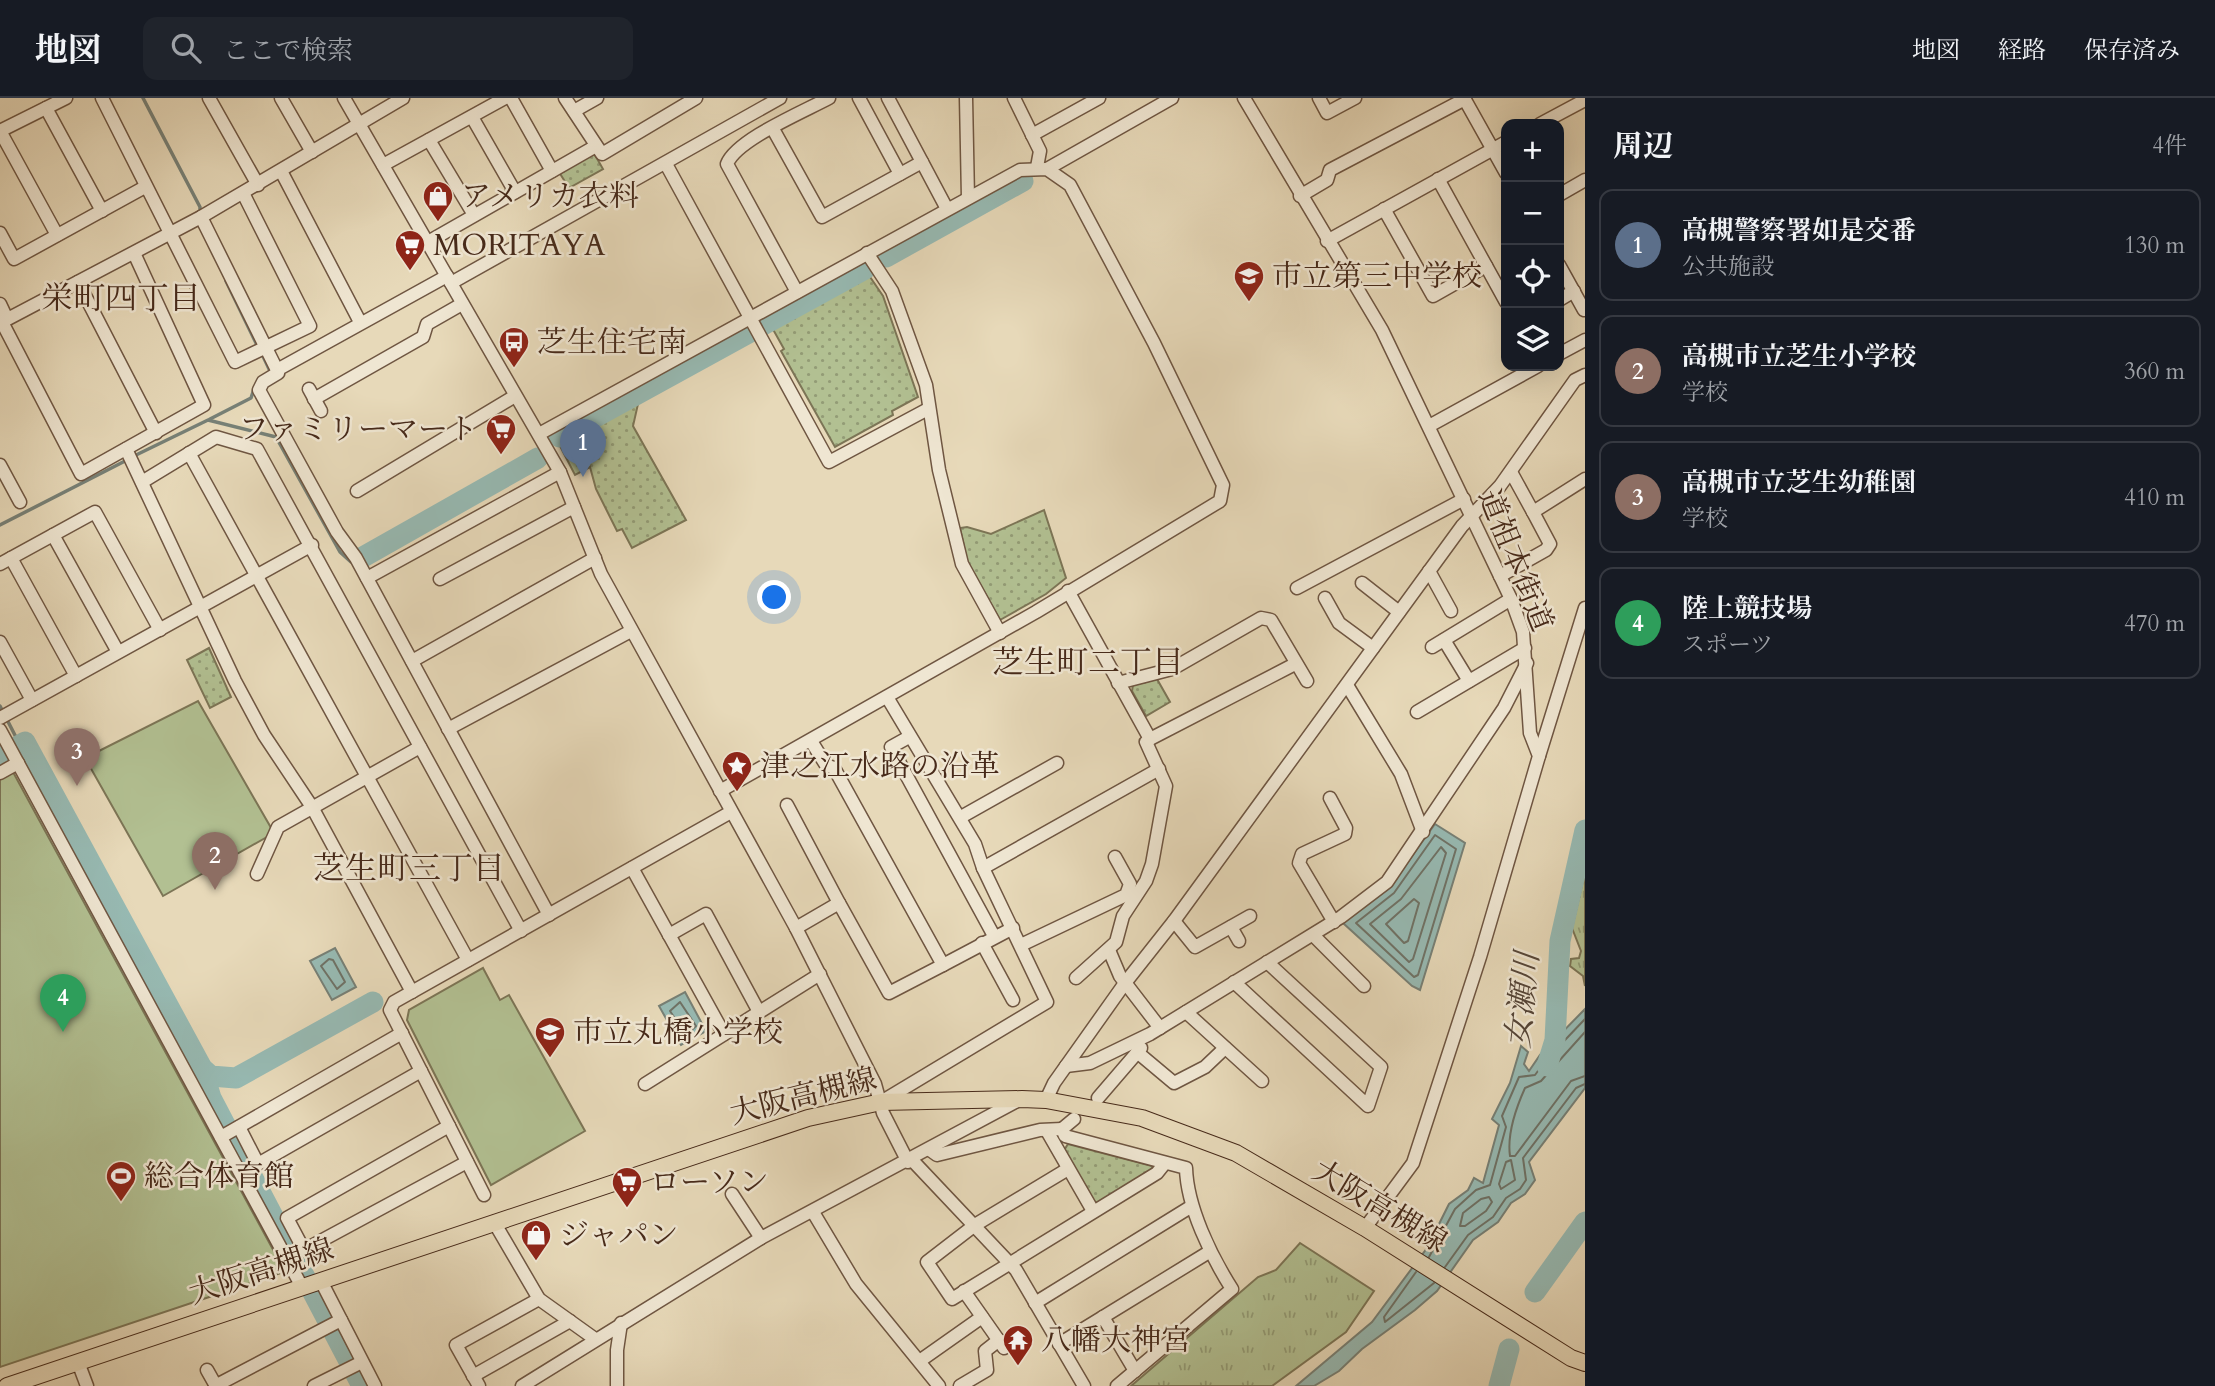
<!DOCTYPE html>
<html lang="ja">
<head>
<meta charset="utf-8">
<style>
  :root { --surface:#171b24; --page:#20242c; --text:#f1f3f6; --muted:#9ea1a6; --line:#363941; --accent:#c59692 }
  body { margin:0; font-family:Cardo,"Noto Serif JP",serif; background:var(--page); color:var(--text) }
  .controls { position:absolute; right:21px; top:21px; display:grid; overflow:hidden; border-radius:14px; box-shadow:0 7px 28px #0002 }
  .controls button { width:63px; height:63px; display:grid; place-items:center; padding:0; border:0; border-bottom:2px solid var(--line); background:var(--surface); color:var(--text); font:35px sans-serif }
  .you { position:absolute; left:775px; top:500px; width:24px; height:24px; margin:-18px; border:5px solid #fff; border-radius:50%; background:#1a73e8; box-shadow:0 0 0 10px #1a73e833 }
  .badge { display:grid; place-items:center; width:46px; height:46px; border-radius:50%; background:var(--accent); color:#fff; font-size:23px; font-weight:700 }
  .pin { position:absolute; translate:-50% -58px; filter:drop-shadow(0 2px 4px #0008) }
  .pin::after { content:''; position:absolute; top:37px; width:24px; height:21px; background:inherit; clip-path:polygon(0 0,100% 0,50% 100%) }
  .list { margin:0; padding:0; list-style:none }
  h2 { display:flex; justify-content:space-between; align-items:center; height:91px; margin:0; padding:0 28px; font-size:30px }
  h2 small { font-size:23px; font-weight:400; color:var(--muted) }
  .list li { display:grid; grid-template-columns:46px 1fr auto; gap:21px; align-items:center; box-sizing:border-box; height:112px; margin:0 14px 14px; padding:0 14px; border:2px solid var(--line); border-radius:14px }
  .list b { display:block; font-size:26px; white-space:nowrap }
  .list p { margin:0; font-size:23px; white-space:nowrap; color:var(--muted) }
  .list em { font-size:23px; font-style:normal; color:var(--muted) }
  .icon { flex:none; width:38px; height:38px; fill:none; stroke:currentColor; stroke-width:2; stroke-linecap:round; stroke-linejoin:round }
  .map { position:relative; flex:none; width:1585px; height:1288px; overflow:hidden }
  header { display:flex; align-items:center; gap:42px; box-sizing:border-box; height:98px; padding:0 35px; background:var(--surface); border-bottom:2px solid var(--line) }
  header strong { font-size:33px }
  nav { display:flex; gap:38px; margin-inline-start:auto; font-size:24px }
  .search { width:490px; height:63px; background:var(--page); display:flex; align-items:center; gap:18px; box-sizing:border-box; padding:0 24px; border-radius:14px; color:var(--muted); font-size:26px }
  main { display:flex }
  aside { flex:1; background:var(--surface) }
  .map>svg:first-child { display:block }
  .grass { fill:url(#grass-tufts); stroke:#7c7556; stroke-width:2 }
  .park { fill:url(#park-dots); stroke:#7c7556; stroke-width:2 }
  .pitch { fill:#b2c092; stroke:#7c7556; stroke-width:2 }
  .water { fill:#97bab3; stroke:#778076; stroke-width:2 }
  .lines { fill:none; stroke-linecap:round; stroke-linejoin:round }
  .shore { stroke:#6f7266; stroke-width:2 }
  .stream { stroke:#778076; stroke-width:3.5 }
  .river { stroke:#97bab3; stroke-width:21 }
  .minor-casing { stroke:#6f5642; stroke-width:15 }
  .major-casing { stroke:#472a1a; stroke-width:18 }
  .minor { stroke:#efe6d2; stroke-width:12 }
  .major { stroke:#e7d9b9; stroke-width:16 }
  .labels { text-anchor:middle; stroke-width:5; stroke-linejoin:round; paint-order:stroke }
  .poi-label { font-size:30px; fill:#472a1a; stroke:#efe6d2; text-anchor:start }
  .street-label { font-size:30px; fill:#472a1a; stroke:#efe6d2 }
  .neighbourhood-label { font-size:32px; fill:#472a1a; stroke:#efe6d2 }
  .water-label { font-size:32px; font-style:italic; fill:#574739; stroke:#efe6d2 }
</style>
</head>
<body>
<header>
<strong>地図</strong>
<div class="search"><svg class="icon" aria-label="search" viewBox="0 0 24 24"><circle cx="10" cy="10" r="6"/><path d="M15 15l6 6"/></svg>ここで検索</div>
<nav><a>地図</a><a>経路</a><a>保存済み</a></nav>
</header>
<main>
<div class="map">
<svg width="1585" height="1288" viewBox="0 0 1585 1288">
  <defs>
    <pattern id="grass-tufts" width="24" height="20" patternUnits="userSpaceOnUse" patternTransform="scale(1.75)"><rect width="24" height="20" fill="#b2c092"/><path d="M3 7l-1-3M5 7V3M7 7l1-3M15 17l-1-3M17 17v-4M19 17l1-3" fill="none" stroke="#939c76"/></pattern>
    <pattern id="park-dots" width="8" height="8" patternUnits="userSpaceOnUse" patternTransform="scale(1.75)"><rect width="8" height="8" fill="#b2c092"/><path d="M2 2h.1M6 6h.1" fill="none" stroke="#939c76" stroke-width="1.8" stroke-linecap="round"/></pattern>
  </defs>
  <rect width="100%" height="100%" fill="#e7d9b9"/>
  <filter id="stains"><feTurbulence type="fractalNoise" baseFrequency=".00286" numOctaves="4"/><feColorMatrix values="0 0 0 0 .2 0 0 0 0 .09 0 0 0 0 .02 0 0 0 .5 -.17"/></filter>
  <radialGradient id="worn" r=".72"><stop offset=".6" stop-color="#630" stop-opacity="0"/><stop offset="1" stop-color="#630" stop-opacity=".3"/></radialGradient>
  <g class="grass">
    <polygon points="1585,774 1585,888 1583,878 1570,868 1571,861 1579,860 1581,853 1572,830"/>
    <polygon points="1300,1145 1374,1193 1346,1234 1272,1288 1131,1288 1258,1179 1276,1172"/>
  </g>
  <g class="park">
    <polygon points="590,56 595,57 603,71 569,90 559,74"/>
    <polygon points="866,173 883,198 918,299 892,313 893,317 835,349 781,253 784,251 770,226"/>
    <polygon points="635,300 638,306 633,328 686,422 632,450 622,431 617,433 596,391 590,369 575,377 559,346"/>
    <polygon points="1044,412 1066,480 1046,496 1000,522 967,463 960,430 967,429 991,436"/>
    <polygon points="209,550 231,599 210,610 187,562"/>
    <polygon points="1157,581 1170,604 1146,618 1132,593 1133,587"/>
    <polygon points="1068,1046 1152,1068 1153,1073 1100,1106 1094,1104 1063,1054"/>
  </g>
  <g class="pitch">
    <polygon points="198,603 274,735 163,798 85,660"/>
    <polygon points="13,674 283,1170 281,1175 0,1269 0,681"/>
    <polygon points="483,870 500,902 509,897 585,1033 491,1087 407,922 409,912"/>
  </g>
  <g class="water">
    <polygon points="1435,726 1465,745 1420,892 1412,888 1343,825 1389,790"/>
    <polygon points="335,850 356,889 332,902 310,863"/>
    <polygon points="685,894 706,933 681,947 659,908"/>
    <polygon points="1585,911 1585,990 1529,1064 1535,1082 1525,1096 1511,1105 1498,1124 1473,1142 1437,1193 1415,1212 1362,1251 1339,1273 1314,1288 1296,1288 1372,1224 1427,1150 1449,1106 1468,1092 1474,1080 1483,1085 1499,1027 1492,1021 1510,985 1521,948 1528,954 1524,966 1529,973 1540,957"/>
  </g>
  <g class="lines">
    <g class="shore">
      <polygon points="1435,737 1456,751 1418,877 1414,879 1356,825 1394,795"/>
      <polygon points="1441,749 1446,755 1413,861 1409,864 1370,826 1401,801"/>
      <polygon points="1414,801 1419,805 1408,843 1404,845 1386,826"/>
      <polygon points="329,861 333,862 345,884 337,891 321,868"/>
      <polygon points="680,904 696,928 686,937 670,913"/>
      <path d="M1585 934 1541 983 1525 990C1516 1010 1507 1037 1510 1058H1515L1571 983 1585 978"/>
      <polygon points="1511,1062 1515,1082 1501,1091 1499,1086 1506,1064"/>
      <polygon points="1489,1099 1492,1104 1486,1113 1465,1128 1460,1128 1463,1115 1481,1101"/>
      <polyline points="1429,1159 1455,1111 1476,1092 1490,1087 1506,1029 1502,1018 1519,979 1535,977 1546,962 1585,921"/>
      <polyline points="1445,1169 1468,1137 1493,1119 1506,1100 1520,1091 1526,1082 1523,1060 1576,990 1585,986"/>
      <polyline points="1416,1174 1384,1219 1385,1224 1434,1185"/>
    </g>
    <g class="stream">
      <polyline points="143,0 200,109 200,115"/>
      <polyline points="226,183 258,249"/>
      <polyline points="262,256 270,273"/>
      <polyline points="210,321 251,300 254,291"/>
      <polyline points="134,358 208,322 276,339 340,454 351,464 363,459"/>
      <polyline points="0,427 127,362"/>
      <polyline points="0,608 20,647"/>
    </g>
    <g class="river">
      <polyline points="886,159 1023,83"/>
      <polyline points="559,339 865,171"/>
      <polyline points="363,459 538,360"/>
      <polyline points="0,659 25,644 202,970 211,978 236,980 373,904"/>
      <polyline points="1547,968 1555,942 1560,843 1585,732"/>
      <polyline points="202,970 211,1000 362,1288"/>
      <polyline points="1535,1194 1585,1124"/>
      <polyline points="1499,1288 1509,1251"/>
    </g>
    <g class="minor-casing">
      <g id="minor">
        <polyline points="102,0 235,264 310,228 243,95"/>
        <polyline points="209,0 258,87"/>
        <polyline points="281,0 312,54"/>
        <polyline points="344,0 560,374 601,476 796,830 875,986 883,1015 908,1064"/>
        <polyline points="511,0 552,73"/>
        <polyline points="565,0 602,56 696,0"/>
        <polyline points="859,0 900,76"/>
        <polyline points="888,0 947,111"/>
        <polyline points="966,0 968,100"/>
        <polyline points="1014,0 1040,53 1037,69"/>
        <polyline points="1244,0 1382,232 1511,501 1523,534 1530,635 1539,658 1480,859 1413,1065 1365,1130"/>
        <polyline points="1319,0 1327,15 1355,0"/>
        <polyline points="1464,0 1506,75"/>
        <polyline points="46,10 102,113"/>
        <polyline points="574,13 597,0"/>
        <polyline points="472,19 515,94"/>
        <polyline points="1540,26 1585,2"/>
        <polyline points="773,31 822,119 922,64"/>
        <polyline points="0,33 57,137"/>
        <polyline points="0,33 66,0"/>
        <polyline points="1032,37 1099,0"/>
        <polyline points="429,42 474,117"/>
        <polyline points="666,66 829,364 928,311"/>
        <polyline points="383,67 505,0"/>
        <polyline points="1047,71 1172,0"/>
        <polyline points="281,73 360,224"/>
        <polyline points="1438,81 1506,204"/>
        <polyline points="1559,97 1585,82"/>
        <polyline points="1300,98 1327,82 1330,72 1465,1"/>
        <polyline points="1384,111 1433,198 1486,168"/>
        <polyline points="201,119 277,272"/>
        <polyline points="0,135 14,161 145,89"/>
        <polyline points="1327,143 1506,44"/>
        <polyline points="428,144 596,48"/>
        <polyline points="867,155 892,193 926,287 939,372 962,466 1000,535"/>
        <polyline points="1559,167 1584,212"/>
        <polyline points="447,178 277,272 278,275 263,284 259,292 337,434 356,460 549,817"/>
        <polyline points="78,184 156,335"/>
        <polyline points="451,185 780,0"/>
        <path d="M797 194 727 66C736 42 803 14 829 0"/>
        <polyline points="1559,202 1574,193"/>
        <polyline points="0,206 7,221"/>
        <polyline points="2,224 81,376 204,307 134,155"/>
        <polyline points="0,225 201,119 403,0"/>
        <polyline points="1559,256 1585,242"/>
        <polyline points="309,291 321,313"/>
        <polyline points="314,301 423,239 427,226 462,206"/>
        <polyline points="1429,328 1538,268"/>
        <polyline points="539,336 1020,72 1047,71 1070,87 1154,245 1223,387 1220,403 1036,514 720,693"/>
        <polyline points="126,351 235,583 264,637 312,709 412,894"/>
        <polyline points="189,355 468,862"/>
        <polyline points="0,367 20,404"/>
        <polyline points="1511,374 1533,414"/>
        <polyline points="142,384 216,339 257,351 521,833"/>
        <polyline points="357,393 515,298"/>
        <polyline points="53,437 118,554"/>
        <polyline points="11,460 76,578"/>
        <polyline points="0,466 95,414 160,532"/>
        <polyline points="1429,473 1451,513"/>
        <polyline points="1500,478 1546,452 1550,446 1533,414 1585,381"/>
        <polyline points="367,480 560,374"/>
        <polyline points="440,481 574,409"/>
        <polyline points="1362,485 1399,514"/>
        <polyline points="1297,490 1464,401"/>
        <polyline points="1068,493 1150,641 1146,644 1166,688 1152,766 1146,783 1123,818 1116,844 1076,880"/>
        <polyline points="1325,500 1339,525 1373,550"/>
        <polyline points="1444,542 1469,583"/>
        <polyline points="0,544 32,602"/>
        <polyline points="1432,549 1511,501"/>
        <polyline points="412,563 595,460"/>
        <polyline points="1118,585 1172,571 1261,520 1271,522 1307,583"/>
        <polyline points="1347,587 1401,676 1423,734"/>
        <polyline points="1417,614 1525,550"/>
        <polyline points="0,620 312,447"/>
        <polyline points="448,631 631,533"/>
        <polyline points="0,632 302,1189"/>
        <polyline points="909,639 891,649 994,838"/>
        <polyline points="1150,641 1295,566"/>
        <polyline points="1539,658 1585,510"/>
        <polyline points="0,675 18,665"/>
        <polyline points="1330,700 1346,730 1345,736 1302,756 1299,765 1334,824"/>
        <polyline points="787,707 839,805"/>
        <polyline points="961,719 1057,665"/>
        <polyline points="632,770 724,936"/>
        <polyline points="983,770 1159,671"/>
        <polyline points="257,776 278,729 420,649"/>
        <polyline points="1174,823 1195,849 1250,818"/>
        <polyline points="1231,829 1239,843"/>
        <polyline points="796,830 839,805 889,895 943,867 834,670 826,667 811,643"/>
        <polyline points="669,837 706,816 759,914"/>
        <polyline points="1313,837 1364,888"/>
        <polyline points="982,845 1013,902"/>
        <polyline points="1021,847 1126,797 1130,786 1115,759"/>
        <polyline points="1109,852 1120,878 1160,930"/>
        <polyline points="943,867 1013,830"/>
        <polyline points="1234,884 1368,1008 1381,969 1267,864"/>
        <polyline points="1186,914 1262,983"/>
        <polyline points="1137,954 1174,985 1205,969 1225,950"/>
        <polyline points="1066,968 1090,965 1150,936 1341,819 1387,784 1504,610 1527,565"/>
        <polyline points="645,986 820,876"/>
        <polyline points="1098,1000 1141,950"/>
        <polyline points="1046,1002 1054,985 1125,885 1174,823 1462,428 1500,388 1575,282 1585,277"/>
        <polyline points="881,1004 1047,904 983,770 975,746 887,599"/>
        <polyline points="449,1028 287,1120 304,1152 467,1064"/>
        <polyline points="239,1029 258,1066 421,973"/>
        <polyline points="1062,1031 1074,1021"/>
        <polyline points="1047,1033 1093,1113"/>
        <polyline points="221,1039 402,935"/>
        <path d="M930 1052 937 1057 1040 1032 1062 1031 1065 1038 1186 1070C1187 1109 1211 1158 1232 1191L1117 1288"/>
        <polyline points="912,1062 1016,1172 1084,1288"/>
        <polyline points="1068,1071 975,1127 927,1164 952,1201 1157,1075 1165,1065"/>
        <polyline points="732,1096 761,1140"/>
        <polyline points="484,1097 390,912 394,904 731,714"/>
        <polyline points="813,1114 856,1186 939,1288"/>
        <polyline points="494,1124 539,1201 595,1241"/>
        <polyline points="321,1183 375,1288"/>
        <polyline points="964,1193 1004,1250"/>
        <polyline points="1035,1205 1192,1108"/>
        <polyline points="1103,1219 1135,1273"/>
        <polyline points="1059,1246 1209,1154"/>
        <polyline points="921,1262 982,1219"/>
        <polyline points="78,1264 87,1288"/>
        <polyline points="207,1272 216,1288"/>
        <polyline points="473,1278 570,1223"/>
        <polyline points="215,1288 341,1222"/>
        <polyline points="314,1288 362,1264"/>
        <polyline points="479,1288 456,1247 539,1201"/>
        <polyline points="522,1288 761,1140 1019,1002"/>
        <polyline points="617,1288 617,1252 621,1225"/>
        <polyline points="960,1288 987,1272 985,1253 999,1242"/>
      </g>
    </g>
    <g class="major-casing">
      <polyline id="major" points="7,1288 808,1020 881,1004 1022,1001 1046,1002 1142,1020 1236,1055 1365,1130 1571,1260 1585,1265"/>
    </g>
    <use href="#minor" class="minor"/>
    <use href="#major" class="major"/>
  </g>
  <defs>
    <g id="shop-pin" transform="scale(1.575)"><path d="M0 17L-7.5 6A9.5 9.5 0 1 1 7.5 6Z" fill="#8f2418" stroke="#efe6d2"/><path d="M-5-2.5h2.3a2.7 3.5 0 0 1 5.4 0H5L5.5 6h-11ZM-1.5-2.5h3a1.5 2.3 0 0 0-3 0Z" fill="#fff"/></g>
    <g id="supermarket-pin" transform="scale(1.575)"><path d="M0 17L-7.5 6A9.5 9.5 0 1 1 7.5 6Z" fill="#8f2418" stroke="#efe6d2"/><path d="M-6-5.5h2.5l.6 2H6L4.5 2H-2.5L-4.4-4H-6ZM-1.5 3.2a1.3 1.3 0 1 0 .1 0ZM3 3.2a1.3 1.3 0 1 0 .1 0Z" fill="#fff"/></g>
    <g id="school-pin" transform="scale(1.575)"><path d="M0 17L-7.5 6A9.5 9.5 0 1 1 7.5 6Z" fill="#8f2418" stroke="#efe6d2"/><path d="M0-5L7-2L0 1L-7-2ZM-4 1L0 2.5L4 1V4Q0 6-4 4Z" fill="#fff"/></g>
    <g id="bus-pin" transform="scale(1.575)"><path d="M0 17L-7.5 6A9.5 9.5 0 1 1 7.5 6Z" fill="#8f2418" stroke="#efe6d2"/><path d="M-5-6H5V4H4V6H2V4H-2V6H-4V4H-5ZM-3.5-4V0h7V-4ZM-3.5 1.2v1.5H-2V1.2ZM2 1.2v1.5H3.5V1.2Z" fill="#fff"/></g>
    <g id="sight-pin" transform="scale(1.575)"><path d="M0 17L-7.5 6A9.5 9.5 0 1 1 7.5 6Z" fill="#8f2418" stroke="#efe6d2"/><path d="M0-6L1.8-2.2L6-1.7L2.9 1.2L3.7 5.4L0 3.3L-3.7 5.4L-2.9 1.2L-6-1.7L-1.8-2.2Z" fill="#fff"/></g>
    <g id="stadium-pin" transform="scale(1.575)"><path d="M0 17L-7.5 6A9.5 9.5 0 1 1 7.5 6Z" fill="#8f2418" stroke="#efe6d2"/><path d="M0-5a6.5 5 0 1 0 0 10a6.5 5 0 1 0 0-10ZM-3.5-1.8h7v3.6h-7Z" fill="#fff"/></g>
    <g id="temple-pin" transform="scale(1.575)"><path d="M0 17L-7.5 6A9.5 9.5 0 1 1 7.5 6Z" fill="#8f2418" stroke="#efe6d2"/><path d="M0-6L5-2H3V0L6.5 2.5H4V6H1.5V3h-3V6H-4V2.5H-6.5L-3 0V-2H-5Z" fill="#fff"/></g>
  </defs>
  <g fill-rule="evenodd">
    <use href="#shop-pin" x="438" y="98"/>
    <use href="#supermarket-pin" x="410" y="147"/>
    <use href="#school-pin" x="1249" y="178"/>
    <use href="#bus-pin" x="514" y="244"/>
    <use href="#supermarket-pin" x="501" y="331"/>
    <use href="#sight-pin" x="737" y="668"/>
    <use href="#school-pin" x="550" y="934"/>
    <use href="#stadium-pin" x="121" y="1078"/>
    <use href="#supermarket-pin" x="627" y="1084"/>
    <use href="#shop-pin" x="536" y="1137"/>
    <use href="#temple-pin" x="1018" y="1242"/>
  </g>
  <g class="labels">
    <g class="poi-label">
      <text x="461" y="108">アメリカ衣料</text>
      <text x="433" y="157">MORITAYA</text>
      <text x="1272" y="188">市立第三中学校</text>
      <text x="537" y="254">芝生住宅南</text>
      <text x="478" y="341" text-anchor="end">ファミリーマート</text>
      <text x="760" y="678">津之江水路の沿革</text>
      <text x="573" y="944">市立丸橋小学校</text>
      <text x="144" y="1088">総合体育館</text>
      <text x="650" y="1094">ローソン</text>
      <text x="559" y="1147">ジャパン</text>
      <text x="1041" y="1252">八幡大神宮</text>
    </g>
    <g class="street-label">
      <text transform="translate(1516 462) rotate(68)" y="10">道祖本街道</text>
      <text transform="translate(803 998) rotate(-14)" y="10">大阪高槻線</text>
      <text transform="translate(1380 1108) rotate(31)" y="10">大阪高槻線</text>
      <text transform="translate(261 1173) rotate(-18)" y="10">大阪高槻線</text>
    </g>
    <g class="neighbourhood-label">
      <text x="121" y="211">栄町四丁目</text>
      <text x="1088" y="575">芝生町二丁目</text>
      <text x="409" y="781">芝生町三丁目</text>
    </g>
    <g class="water-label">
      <text transform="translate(1522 902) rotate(-84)" y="11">女瀬川</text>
    </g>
  </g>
  <rect width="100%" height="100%" filter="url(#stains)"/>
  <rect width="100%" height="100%" fill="url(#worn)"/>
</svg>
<div class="controls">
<button>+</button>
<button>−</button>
<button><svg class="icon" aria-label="locate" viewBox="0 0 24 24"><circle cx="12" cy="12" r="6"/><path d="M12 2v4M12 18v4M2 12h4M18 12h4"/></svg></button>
<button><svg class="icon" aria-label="layers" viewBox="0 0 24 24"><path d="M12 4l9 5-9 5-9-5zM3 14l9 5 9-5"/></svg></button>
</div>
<div class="you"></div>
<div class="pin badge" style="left:583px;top:379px;background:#5c6f8a">1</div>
<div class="pin badge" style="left:215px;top:792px;background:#8d6e63">2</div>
<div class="pin badge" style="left:77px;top:688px;background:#8d6e63">3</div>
<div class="pin badge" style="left:63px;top:934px;background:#2e9e5b">4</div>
</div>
<aside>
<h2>周辺<small>4件</small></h2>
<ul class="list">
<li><span class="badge" style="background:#5c6f8a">1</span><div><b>高槻警察署如是交番</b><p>公共施設</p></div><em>130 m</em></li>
<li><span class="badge" style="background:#8d6e63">2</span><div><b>高槻市立芝生小学校</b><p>学校</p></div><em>360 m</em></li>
<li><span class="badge" style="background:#8d6e63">3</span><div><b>高槻市立芝生幼稚園</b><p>学校</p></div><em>410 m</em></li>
<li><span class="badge" style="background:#2e9e5b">4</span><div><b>陸上競技場</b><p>スポーツ</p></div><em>470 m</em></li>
</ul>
</aside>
</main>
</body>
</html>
